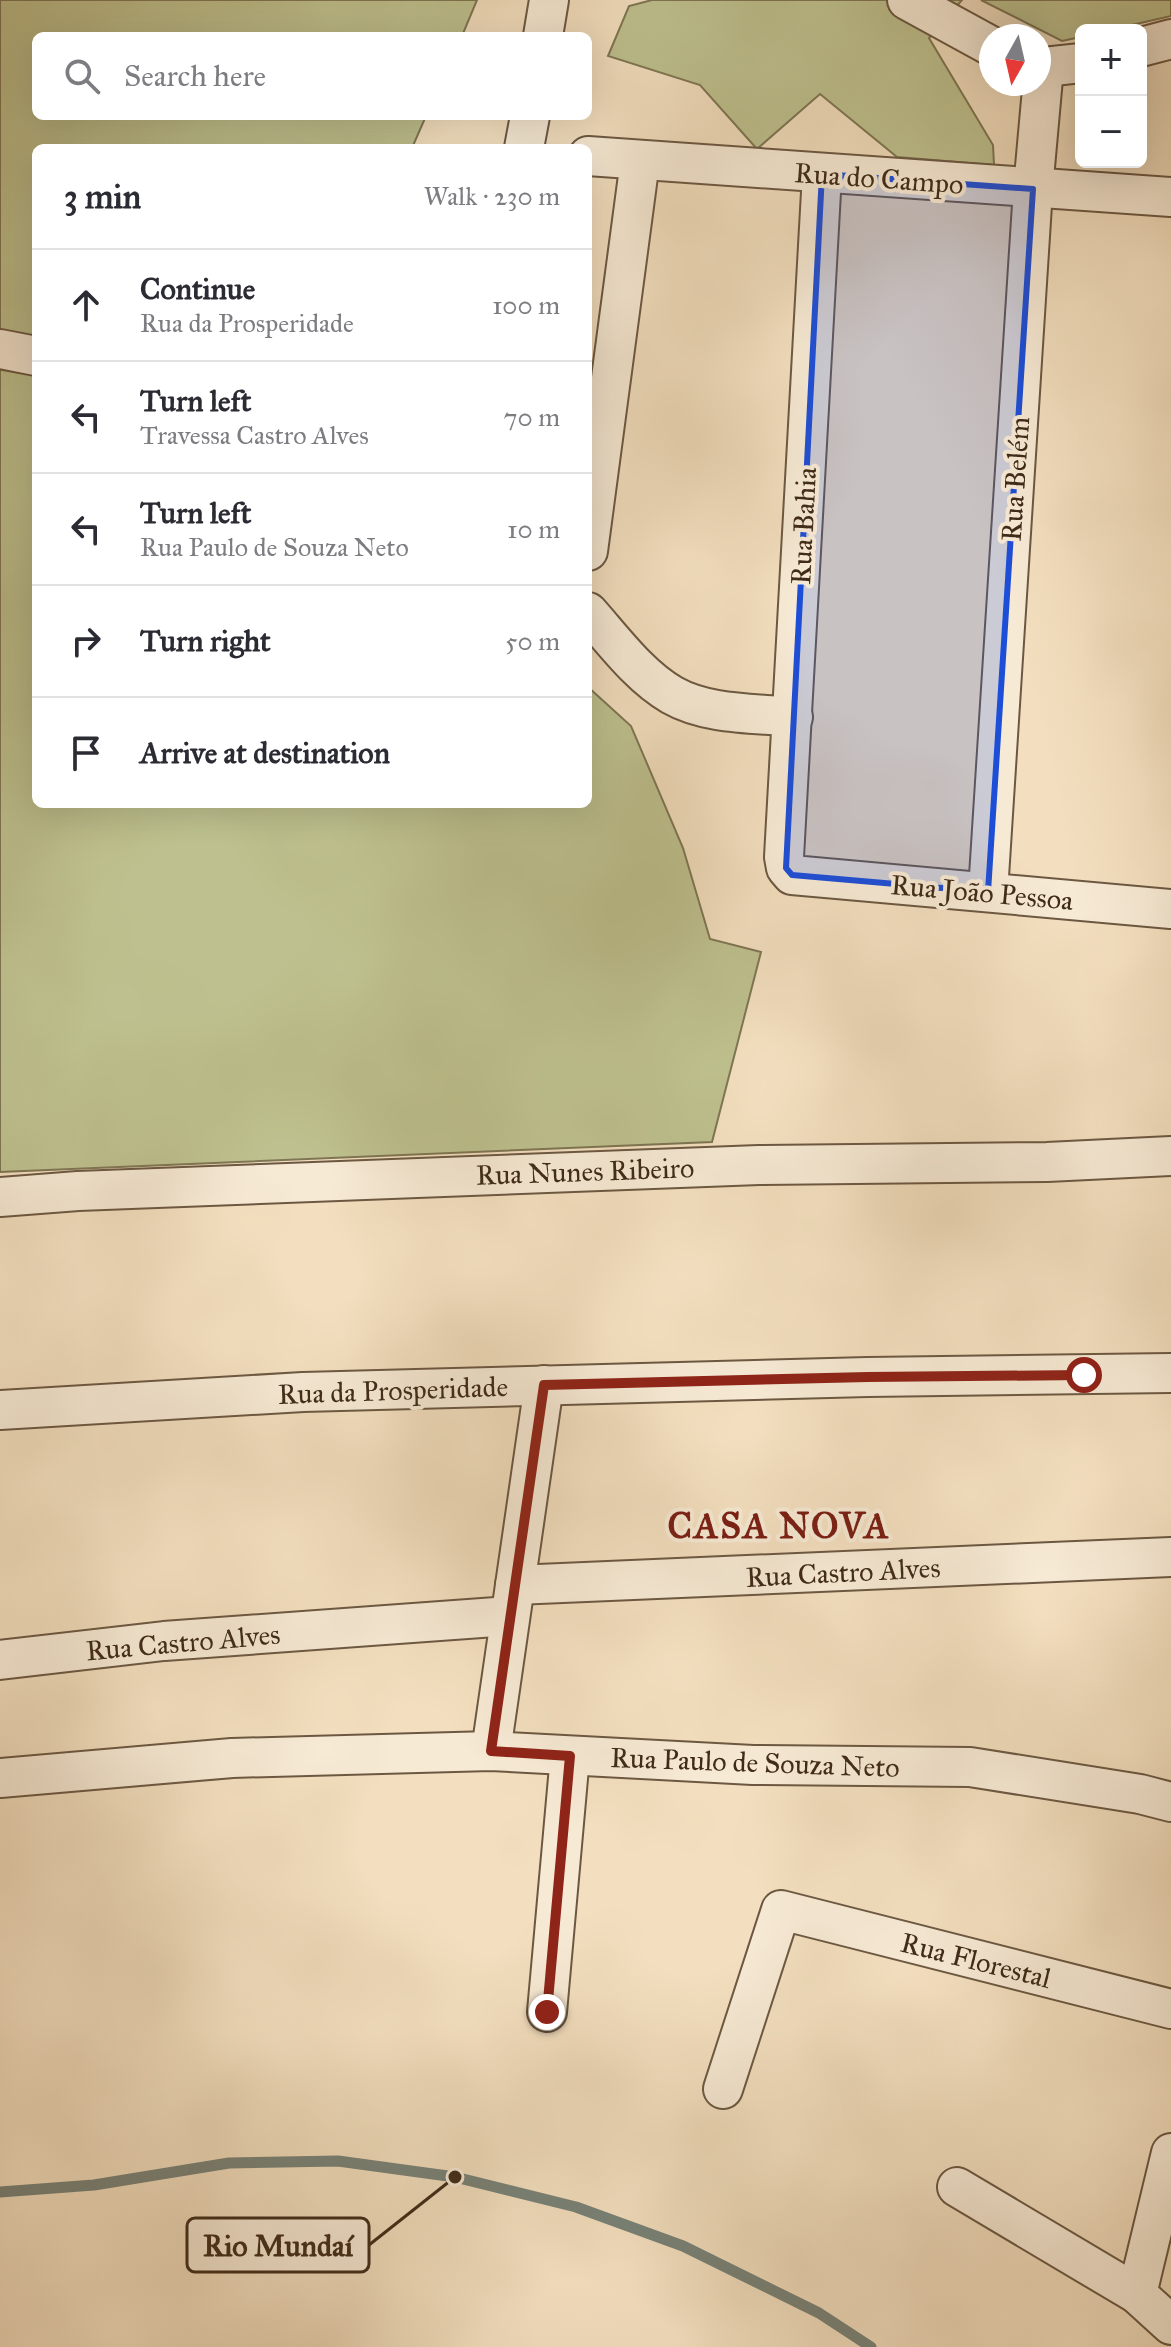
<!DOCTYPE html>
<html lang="en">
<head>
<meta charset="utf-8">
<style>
  :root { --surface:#fff; --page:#f7f7f7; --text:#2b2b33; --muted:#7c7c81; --line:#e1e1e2 }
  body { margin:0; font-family:"IM FELL Great Primer",serif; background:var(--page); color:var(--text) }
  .controls { position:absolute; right:24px; top:24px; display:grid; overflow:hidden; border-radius:12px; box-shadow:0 8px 32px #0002 }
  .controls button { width:72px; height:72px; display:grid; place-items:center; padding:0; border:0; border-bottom:2px solid var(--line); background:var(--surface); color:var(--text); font:40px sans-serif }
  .compass { position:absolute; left:979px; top:24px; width:72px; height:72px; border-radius:50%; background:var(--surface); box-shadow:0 8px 32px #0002; rotate:188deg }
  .stop { position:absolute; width:24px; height:24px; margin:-18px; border:6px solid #8f2418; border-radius:50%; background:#fff }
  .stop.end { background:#8f2418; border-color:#fff; box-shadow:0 2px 8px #0008 }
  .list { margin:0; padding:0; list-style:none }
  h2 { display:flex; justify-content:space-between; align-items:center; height:104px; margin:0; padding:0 32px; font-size:34px }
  h2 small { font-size:26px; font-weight:400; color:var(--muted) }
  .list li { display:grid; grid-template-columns:52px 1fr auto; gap:24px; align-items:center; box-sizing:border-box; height:112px; padding:0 32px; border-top:2px solid var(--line) }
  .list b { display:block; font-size:30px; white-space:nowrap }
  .list p { margin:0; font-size:26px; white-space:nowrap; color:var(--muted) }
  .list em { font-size:26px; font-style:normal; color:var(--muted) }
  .icon { flex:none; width:44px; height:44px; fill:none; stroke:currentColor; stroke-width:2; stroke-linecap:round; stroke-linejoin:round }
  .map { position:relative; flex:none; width:1171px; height:2347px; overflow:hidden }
  .search { position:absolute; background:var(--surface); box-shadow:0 8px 32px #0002; left:32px; top:32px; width:560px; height:88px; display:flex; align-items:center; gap:20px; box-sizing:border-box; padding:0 28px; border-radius:12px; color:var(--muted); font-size:30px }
  .panel { position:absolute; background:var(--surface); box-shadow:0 8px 32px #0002; left:32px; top:144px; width:560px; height:664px; border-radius:12px }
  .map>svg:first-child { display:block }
  .green { fill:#bec18f; stroke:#7e7654; stroke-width:2 }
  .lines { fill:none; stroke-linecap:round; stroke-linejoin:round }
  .stream { stroke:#778278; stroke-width:11 }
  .street-casing { stroke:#6c5842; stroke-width:42 }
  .street { stroke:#f7ead5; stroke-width:38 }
  .route { stroke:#8f2418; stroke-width:10 }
  .marked { fill:#1d4ed8; fill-opacity:0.2; stroke:#1d4ed8; stroke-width:6; stroke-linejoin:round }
  .labels { text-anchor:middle; stroke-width:8; stroke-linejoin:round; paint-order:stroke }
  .street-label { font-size:28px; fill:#3f2b18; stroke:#f7ead5 }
  .district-label { font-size:36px; font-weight:bold; letter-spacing:2px; fill:#7a1f14; stroke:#f7ead5 }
  .leader { fill:none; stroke:#3f2b18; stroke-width:3 }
  .callout-dot { fill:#3f2b18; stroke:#f7ead5; stroke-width:3 }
  .callout { fill:#f7ead5; stroke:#3f2b18; stroke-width:3 }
  .callout-label { font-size:30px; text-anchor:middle; font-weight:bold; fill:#3f2b18 }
</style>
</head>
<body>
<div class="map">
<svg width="1171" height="2347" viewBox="0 0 1171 2347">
  <rect width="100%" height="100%" fill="#f3dfbf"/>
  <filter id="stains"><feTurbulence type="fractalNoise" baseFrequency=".0025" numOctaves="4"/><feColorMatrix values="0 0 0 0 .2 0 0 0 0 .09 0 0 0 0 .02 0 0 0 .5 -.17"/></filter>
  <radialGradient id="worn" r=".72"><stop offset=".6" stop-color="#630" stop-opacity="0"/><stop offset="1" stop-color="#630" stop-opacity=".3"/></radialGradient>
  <g class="green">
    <polygon points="0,0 477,0 462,36 36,36 36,116 426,116 412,148 36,148 36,804 588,804 588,687 631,726 683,848 710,939 761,952 712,1142 0,1172"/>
    <polygon points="652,0 962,0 929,38 993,145 994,165 897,157 820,94 757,149 700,85 608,56 629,6"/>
    <polygon points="981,0 1171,0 1171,16 1110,30 1081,30 1081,37 1062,41"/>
  </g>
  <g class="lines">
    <polyline class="stream" points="0,2192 94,2185 229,2163 338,2161 455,2177 576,2207 683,2246 819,2313 871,2347"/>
    <g class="street-casing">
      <g id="street">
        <polyline points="907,0 991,46"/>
        <polyline points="543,36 549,0"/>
        <polyline points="1141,47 1171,39"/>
        <polyline points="1039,66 1044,67 1081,63"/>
        <polyline points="524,148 530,116"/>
        <polyline points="588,156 1171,197"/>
        <polyline points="822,174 784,857 786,868 792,875 1171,909"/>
        <polyline points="0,349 36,356"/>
        <polyline points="588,551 640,161"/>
        <path d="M588 612C613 640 639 676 672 695 707 715 754 713 793 717"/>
        <polyline points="988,892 1033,189 1044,67"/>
        <polyline points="0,1197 78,1191 759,1165 1047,1162 1171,1156"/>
        <polyline points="0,1410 303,1392 868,1377 1171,1373"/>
        <polyline points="515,1585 1171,1557"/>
        <polyline points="0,1660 164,1641 510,1616"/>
        <polyline points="491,1751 544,1385"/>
        <polyline points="0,1778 232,1758 491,1751 753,1765 970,1767 1140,1794 1171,1802"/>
        <polyline points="547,2012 570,1756"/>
        <polyline points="723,2089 781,1910 1171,2009"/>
        <polyline points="957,2187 1137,2294 1171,2325"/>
        <polyline points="1137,2294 1171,2153"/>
      </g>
    </g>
    <use href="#street" class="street"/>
  </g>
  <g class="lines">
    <polyline class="route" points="547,2012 570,1756 491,1751 544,1385 868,1377 1084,1375"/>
  </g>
  <path class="marked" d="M822 174 1033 189 988 892 792 875 786 868Z"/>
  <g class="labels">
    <g class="street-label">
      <text transform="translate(879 178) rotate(4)" y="10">Rua do Campo</text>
      <text transform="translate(1015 479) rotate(-86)" y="10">Rua Belém</text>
      <text transform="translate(803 526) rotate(-87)" y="10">Rua Bahia</text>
      <text transform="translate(982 892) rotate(5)" y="10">Rua João Pessoa</text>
      <text transform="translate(585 1171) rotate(-2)" y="10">Rua Nunes Ribeiro</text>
      <text transform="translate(393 1390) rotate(-2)" y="10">Rua da Prosperidade</text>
      <text transform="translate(843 1572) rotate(-3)" y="10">Rua Castro Alves</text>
      <text transform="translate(183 1642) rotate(-5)" y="10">Rua Castro Alves</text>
      <text transform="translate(755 1762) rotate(2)" y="10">Rua Paulo de Souza Neto</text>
      <text transform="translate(976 1960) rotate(14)" y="10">Rua Florestal</text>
    </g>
    <g class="district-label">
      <text x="779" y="1538">CASA NOVA</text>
    </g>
  </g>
  <path class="leader" d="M455 2177L369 2245"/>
  <circle class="callout-dot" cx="455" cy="2177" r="8"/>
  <rect class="callout" x="187" y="2218" width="182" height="54" rx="8"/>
  <g class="callout-label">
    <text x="278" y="2256">Rio Mundaí</text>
  </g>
  <rect width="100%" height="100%" filter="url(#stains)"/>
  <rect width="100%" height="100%" fill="url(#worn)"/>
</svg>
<div class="controls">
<button>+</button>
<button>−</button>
</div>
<svg class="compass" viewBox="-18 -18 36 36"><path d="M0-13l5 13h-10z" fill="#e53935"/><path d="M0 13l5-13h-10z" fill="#7c7c81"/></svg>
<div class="stop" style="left:1084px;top:1375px"></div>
<div class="stop end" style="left:547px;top:2012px"></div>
<div class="search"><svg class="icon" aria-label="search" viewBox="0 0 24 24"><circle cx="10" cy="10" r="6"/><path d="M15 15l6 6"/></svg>Search here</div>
<section class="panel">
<h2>3 min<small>Walk · 230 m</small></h2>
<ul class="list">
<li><svg class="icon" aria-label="ahead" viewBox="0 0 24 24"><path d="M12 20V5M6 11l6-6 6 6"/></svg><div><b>Continue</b><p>Rua da Prosperidade</p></div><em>100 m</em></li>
<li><svg class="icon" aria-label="left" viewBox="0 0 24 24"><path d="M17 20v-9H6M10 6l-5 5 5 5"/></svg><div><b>Turn left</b><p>Travessa Castro Alves</p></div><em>70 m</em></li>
<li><svg class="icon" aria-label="left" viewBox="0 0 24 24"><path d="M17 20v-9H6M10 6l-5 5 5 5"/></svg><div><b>Turn left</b><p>Rua Paulo de Souza Neto</p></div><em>10 m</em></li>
<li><svg class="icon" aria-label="right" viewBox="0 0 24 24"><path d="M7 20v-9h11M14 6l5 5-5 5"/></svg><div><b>Turn right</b></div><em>50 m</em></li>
<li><svg class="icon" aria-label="arrive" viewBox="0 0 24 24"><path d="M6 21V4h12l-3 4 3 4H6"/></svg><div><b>Arrive at destination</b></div></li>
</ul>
</section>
</div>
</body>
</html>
